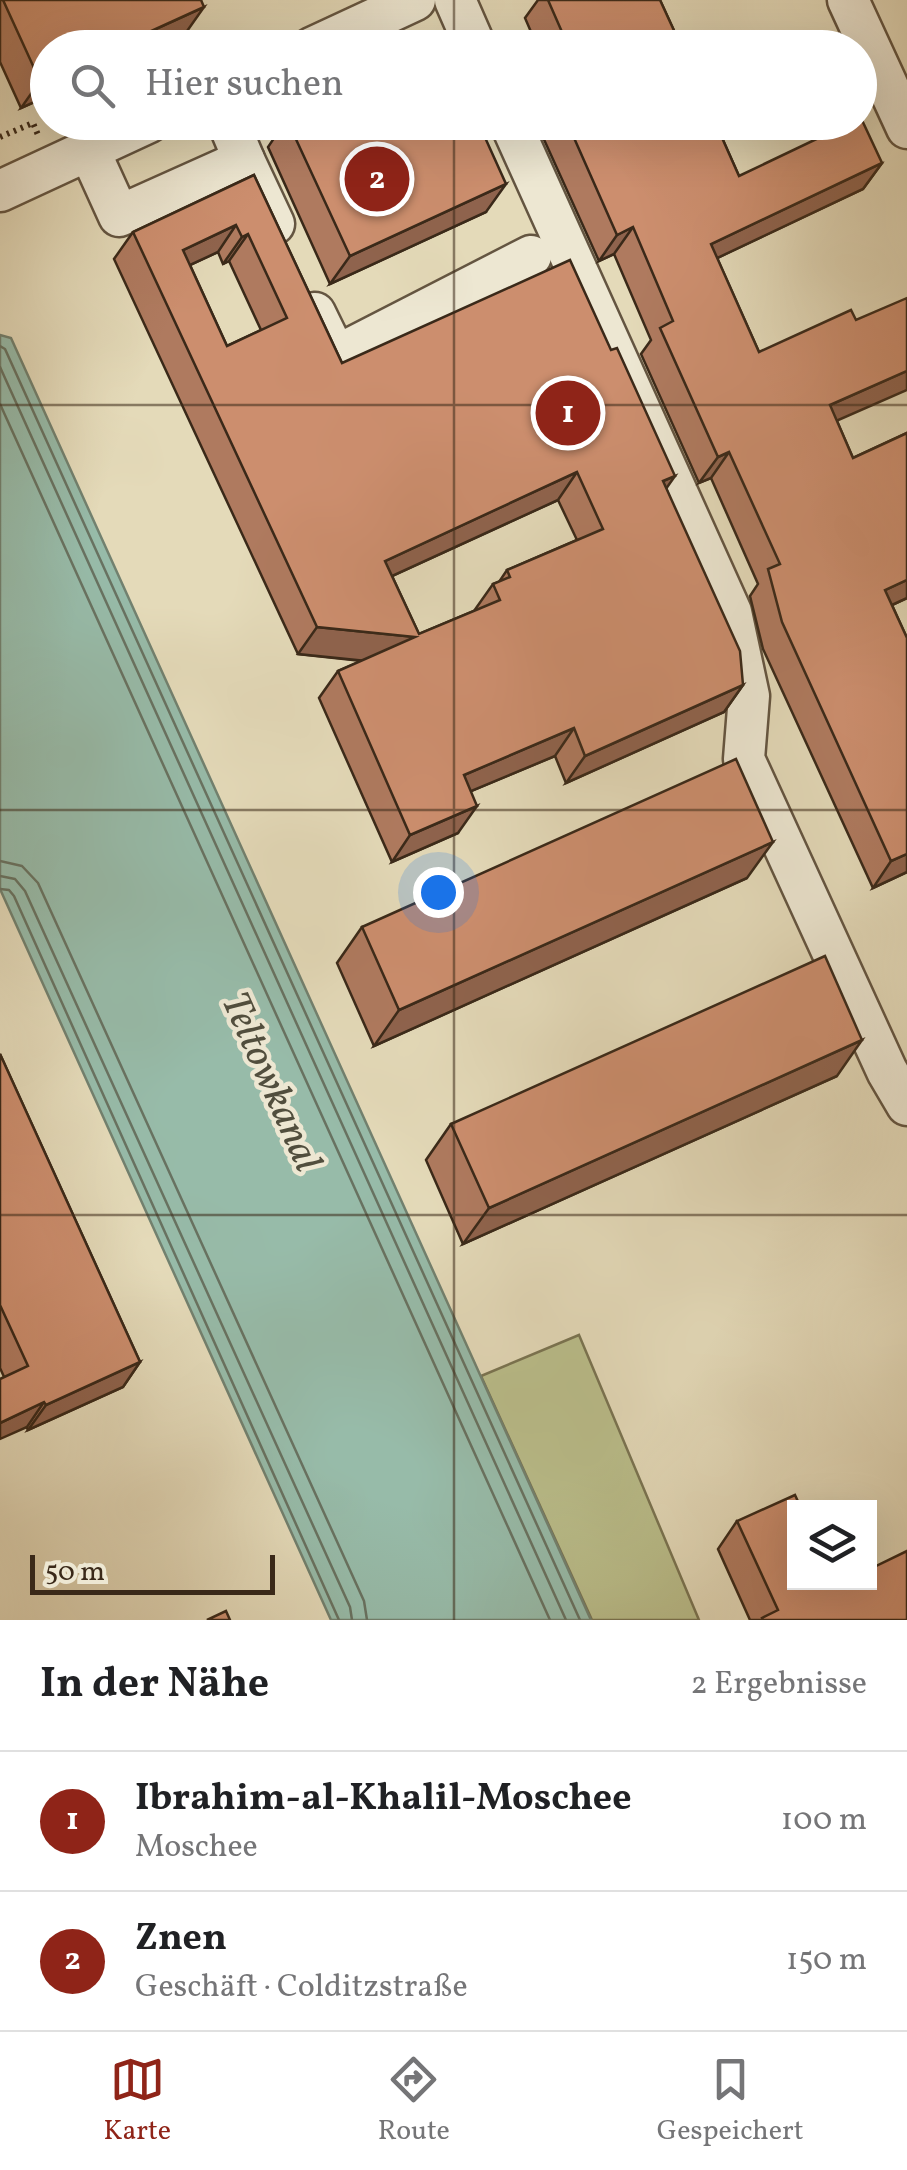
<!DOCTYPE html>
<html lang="de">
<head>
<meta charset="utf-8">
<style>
  :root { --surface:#fff; --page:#f6f6f6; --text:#202124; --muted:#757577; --line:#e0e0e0; --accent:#8f2418 }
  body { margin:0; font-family:Vollkorn,serif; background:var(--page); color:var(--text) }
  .controls { position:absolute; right:30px; bottom:30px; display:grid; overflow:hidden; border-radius:0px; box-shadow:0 10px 40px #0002 }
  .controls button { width:90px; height:90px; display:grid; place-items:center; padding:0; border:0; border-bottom:2px solid var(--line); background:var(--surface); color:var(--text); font:50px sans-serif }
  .scale { position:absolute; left:30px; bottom:25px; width:245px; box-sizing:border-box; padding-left:10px; border:5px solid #3a2919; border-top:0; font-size:28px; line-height:35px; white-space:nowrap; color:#3a2919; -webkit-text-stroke:8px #ede7d2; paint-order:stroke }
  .you { position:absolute; left:438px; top:892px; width:35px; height:35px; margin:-25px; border:8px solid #fff; border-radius:50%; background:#1a73e8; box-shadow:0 0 0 15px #1a73e833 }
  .badge { display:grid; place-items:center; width:65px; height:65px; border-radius:50%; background:var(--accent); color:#fff; font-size:32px; font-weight:700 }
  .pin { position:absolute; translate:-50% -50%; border:5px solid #fff; box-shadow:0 2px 10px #0006 }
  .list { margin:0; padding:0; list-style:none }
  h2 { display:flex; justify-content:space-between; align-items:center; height:130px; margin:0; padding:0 40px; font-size:42px }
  h2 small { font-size:32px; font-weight:400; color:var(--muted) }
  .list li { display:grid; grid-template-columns:65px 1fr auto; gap:30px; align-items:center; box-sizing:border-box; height:140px; padding:0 40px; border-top:2px solid var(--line) }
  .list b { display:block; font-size:38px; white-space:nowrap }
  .list p { margin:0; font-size:32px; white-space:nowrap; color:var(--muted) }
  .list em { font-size:32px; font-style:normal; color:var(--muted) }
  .icon { flex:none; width:55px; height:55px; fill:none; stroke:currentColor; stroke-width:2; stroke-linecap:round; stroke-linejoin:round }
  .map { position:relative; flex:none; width:907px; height:1620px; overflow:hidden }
  .search { position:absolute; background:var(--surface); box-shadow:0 10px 40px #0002; left:30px; right:30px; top:30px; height:110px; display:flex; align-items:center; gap:25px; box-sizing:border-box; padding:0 35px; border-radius:55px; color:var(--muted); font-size:38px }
  .sheet { height:410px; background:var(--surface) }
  nav { display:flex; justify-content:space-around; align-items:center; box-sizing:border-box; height:140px; border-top:2px solid var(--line); background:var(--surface); font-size:28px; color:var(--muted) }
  nav a { display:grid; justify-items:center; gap:5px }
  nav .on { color:var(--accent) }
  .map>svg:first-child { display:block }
  .green { fill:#babe8b; stroke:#7a7452; stroke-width:2.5 }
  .water { fill:#97bba9; stroke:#72816f; stroke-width:2.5 }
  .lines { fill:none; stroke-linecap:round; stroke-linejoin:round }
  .shore { stroke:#687261; stroke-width:2.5 }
  .minor-casing { stroke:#645541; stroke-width:45 }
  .path { stroke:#3a2919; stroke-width:6; stroke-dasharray:2.5 5; stroke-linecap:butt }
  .minor { stroke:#ede7d2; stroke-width:40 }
  .wall { fill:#af7a5f; stroke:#3a2919; stroke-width:2.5; fill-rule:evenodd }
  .shaded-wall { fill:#8f634d; stroke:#3a2919; stroke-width:2.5 }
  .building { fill:#cc8e6e; stroke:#3a2919; stroke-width:2.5; fill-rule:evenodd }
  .grid { fill:none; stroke:#3a2919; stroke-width:2.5; stroke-opacity:0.55 }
  .labels { text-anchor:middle; stroke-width:9; stroke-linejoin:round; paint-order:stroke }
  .water-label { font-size:40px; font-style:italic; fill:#514e3d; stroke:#ede7d2 }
</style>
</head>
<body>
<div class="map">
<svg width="907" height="1620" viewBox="0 0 907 1620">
  <rect width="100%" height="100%" fill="#e4dab9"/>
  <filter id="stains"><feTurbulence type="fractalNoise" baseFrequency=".002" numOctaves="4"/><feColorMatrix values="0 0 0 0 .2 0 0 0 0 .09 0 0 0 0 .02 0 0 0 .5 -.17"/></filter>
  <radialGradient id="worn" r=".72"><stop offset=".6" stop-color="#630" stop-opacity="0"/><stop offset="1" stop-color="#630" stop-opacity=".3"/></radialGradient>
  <polygon class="green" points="579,1335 699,1620 592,1620 481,1376"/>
  <polygon class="water" points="0,335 11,338 591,1620 331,1620 0,889"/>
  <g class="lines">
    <g class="shore">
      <polyline points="0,346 5,349 580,1620"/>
      <polyline points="0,367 566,1620"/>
      <polyline points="0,404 550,1620"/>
      <polyline points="0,861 22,866 38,883 364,1601 367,1620"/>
      <polyline points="0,876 15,879 25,891 350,1607 352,1620"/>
      <polyline points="0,889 9,890 14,896 339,1620"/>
    </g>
    <g class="minor-casing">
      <g id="minor">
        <polyline points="455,0 476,48"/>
        <polyline points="848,0 907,128"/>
        <polyline points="312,48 415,0"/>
        <polyline points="510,122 731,612 749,696 744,759 887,1071 907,1105"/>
        <polyline points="89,150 119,216 244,160 228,122"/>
        <polyline points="244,160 274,224"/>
        <polyline points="0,191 149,122"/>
        <polyline points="315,313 336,356 531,256"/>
      </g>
    </g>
    <polyline class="path" points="0,137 33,123 38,135"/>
    <use href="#minor" class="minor"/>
  </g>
  <g class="wall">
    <polygon points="0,0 201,0 185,34 155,48 48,48 48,96 21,108 0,62"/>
    <polygon points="538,0 660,0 682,48 538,48 525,18"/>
    <polygon points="285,122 478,122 486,212 330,284 268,147"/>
    <polygon points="538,122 715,122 739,176 882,163 863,189 717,258 759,352 837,421 853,458 907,433 907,598 892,605 907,638 907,872 873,888 763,649 750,596 758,584 711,478 699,483 641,354 651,340 614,254 599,261 537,124"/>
    <path d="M254 175 342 363 666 488 743 685 724 712 566 783 555 756 471 791 458 833 392 862 319 698 338 671 362 661 298 654 114 259 133 232ZM218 252 223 264 229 261 261 330 227 346 190 265ZM558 500 577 540 507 570 499 582 493 584 474 611 419 634 392 576Z"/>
    <polygon points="747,878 374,1046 337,963 362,927"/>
    <polygon points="0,1054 140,1362 123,1387 28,1430 0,1368"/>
    <polygon points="837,1076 463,1244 426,1160 451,1124"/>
    <polygon points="737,1521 836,1584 907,1620 750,1620 718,1549"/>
  </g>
  <g class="shaded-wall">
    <polygon points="204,7 185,34 155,48 114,48"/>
    <polygon points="48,78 48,96 21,108 40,81"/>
    <polygon points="882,163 863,189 692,270 711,244"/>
    <polygon points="506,184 486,212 330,284 350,256"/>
    <polygon points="236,225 218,252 164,277 183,250"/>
    <polygon points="633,227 614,254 599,261 617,235"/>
    <polygon points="248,234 229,261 223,264 242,237"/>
    <polygon points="907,371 907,390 811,432 830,405"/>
    <polygon points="729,452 711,478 699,483 718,457"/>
    <polygon points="577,472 558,500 366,588 385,561"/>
    <polygon points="675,476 656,503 663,481"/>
    <polygon points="907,580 907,598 866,617 885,590"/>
    <polygon points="317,627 415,637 396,664 298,654"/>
    <polygon points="743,685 724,712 566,783 585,756"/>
    <polygon points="574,728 555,756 445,802 464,775"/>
    <polygon points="477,806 458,833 392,862 410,835"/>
    <polygon points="773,842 747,878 374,1046 399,1010"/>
    <polygon points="907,854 907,872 873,888 891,861"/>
    <polygon points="862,1040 837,1076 463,1244 489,1208"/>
    <polygon points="140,1362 123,1387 28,1430 46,1405"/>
    <polygon points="44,1402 27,1427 0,1439 0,1423"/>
  </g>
  <g class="building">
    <polygon points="3,0 201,0 204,7 114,48 48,48 48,78 40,81"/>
    <polygon points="548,0 660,0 682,48 569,48"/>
    <polygon points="861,118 882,163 711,244 759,352 851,310 856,320 907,298 907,371 830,405 853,458 907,433 907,580 885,590 907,638 907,854 891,861 782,622 768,569 780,564 729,452 718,457 660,328 673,321 633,227 617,235 567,122 715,122 739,176 852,122 860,122"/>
    <polygon points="288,122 478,122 506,184 350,256"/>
    <path d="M254 175 342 363 570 260 611 350 617 348 675 476 663 481 740 651 743 685 585 756 574 728 464 775 477 806 410 835 338 671 415 637 317 627 133 232ZM236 225 242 237 248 234 287 318 227 346 183 250ZM577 472 603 529 507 570 510 577 493 584 500 600 419 634 385 561Z"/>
    <polygon points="736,759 773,842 399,1010 362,927"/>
    <polygon points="825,956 862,1040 489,1208 451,1124"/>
    <polygon points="0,1054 140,1362 46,1405 44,1402 0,1423 0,1379 28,1366 0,1305"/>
    <polygon points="795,1495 801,1508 794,1508 794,1582 835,1582 836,1584 839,1582 870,1582 870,1569 907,1551 907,1620 763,1620 762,1618 778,1610 737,1521"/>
    <polygon points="226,1611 230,1620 207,1620"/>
  </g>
  <path class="grid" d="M454 0V48M454 122V1620M0 405H907M0 810H907M0 1215H907"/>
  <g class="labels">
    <g class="water-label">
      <text transform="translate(273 1081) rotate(66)" y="14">Teltowkanal</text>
    </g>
  </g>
  <rect width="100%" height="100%" filter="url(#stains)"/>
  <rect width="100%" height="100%" fill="url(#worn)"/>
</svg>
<div class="controls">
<button><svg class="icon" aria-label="layers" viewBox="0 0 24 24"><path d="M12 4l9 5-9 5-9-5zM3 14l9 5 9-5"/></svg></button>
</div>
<div class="scale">50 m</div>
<div class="you"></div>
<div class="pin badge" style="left:568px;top:413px">1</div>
<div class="pin badge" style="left:377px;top:179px">2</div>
<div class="search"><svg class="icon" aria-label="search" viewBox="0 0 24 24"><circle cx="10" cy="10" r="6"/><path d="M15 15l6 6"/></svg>Hier suchen</div>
</div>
<section class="sheet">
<h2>In der Nähe<small>2 Ergebnisse</small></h2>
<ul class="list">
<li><span class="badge">1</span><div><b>Ibrahim-al-Khalil-Moschee</b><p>Moschee</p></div><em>100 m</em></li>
<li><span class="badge">2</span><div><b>Znen</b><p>Geschäft · Colditzstraße</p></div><em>150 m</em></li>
</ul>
</section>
<nav>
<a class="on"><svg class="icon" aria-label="map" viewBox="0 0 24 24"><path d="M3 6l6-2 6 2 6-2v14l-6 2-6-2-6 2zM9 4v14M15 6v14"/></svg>Karte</a>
<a><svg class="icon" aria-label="directions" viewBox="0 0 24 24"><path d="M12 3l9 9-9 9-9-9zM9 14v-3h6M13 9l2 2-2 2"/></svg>Route</a>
<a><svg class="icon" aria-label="saved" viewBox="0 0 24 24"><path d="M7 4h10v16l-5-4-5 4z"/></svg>Gespeichert</a>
</nav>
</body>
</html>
